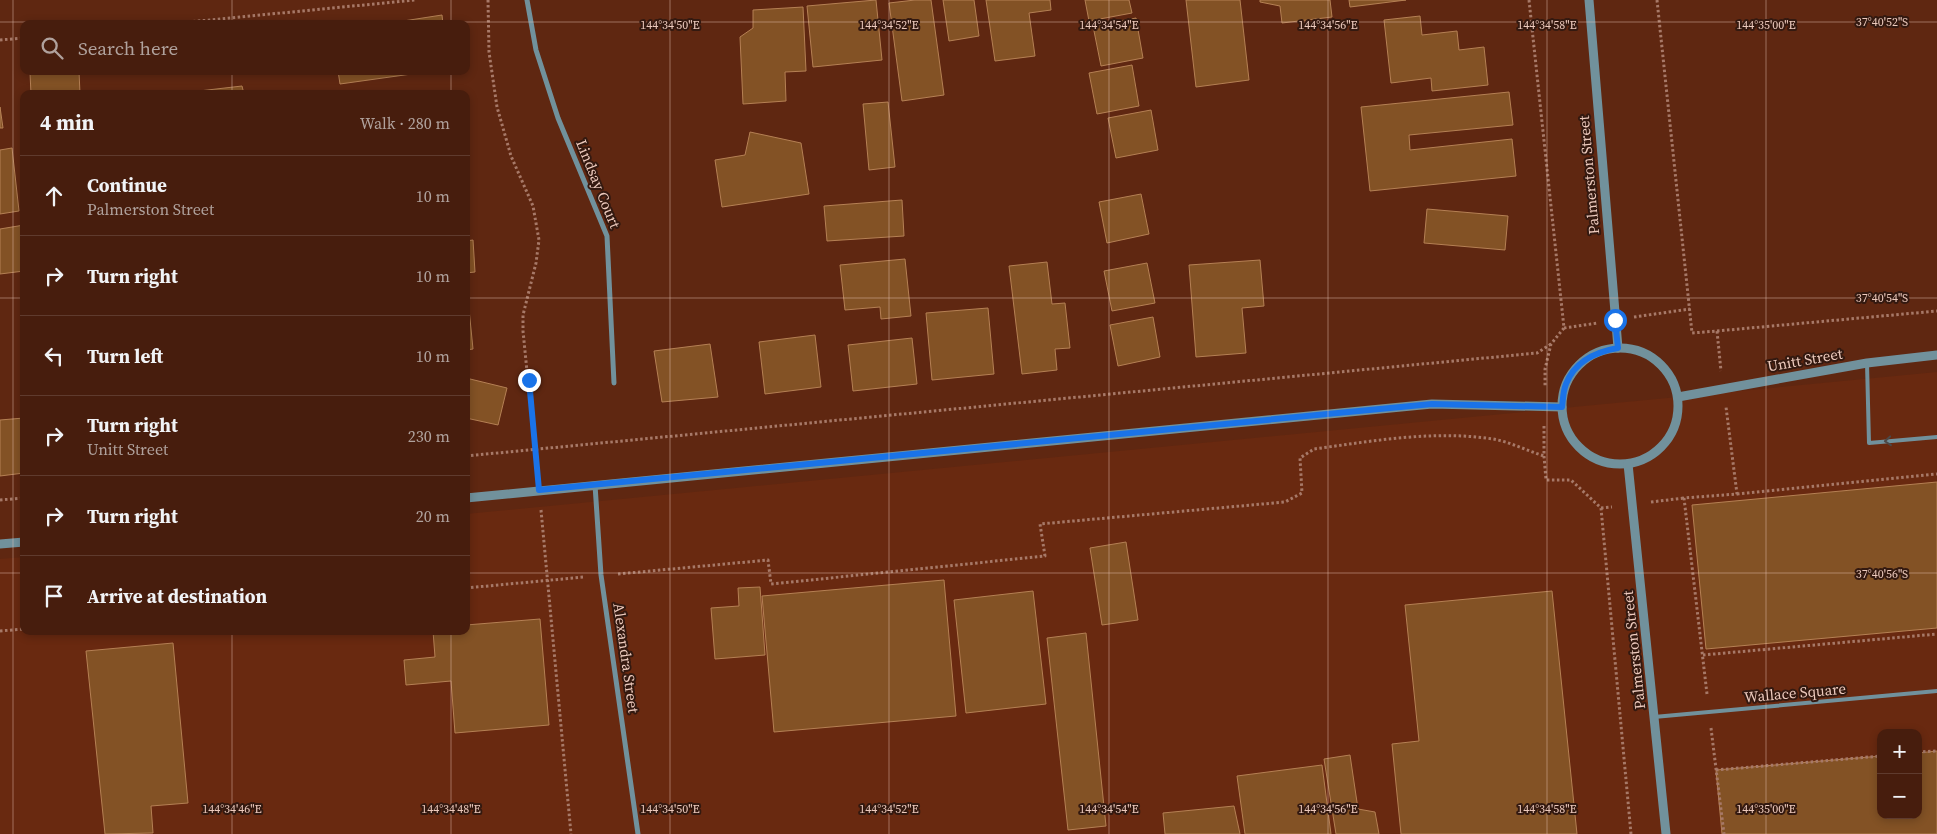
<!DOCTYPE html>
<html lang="en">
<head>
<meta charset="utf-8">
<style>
  :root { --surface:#471d0d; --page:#512a1b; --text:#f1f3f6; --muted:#b0a29d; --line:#5f3b2e }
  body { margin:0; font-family:"Source Serif 4",serif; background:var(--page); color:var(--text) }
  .controls { position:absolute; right:15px; bottom:15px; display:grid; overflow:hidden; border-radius:10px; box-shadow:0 2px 8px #0003 }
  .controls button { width:45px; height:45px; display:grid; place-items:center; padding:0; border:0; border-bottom:1px solid var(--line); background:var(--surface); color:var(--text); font:25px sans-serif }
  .stop { position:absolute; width:15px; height:15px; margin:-11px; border:4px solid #1a73e8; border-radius:50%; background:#fff }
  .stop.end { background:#1a73e8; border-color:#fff; box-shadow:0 1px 5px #0008 }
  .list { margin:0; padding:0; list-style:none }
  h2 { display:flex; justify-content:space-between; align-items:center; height:65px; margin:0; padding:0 20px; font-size:21px }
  h2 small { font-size:16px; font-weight:400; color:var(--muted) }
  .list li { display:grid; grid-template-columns:32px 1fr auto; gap:15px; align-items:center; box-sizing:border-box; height:80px; padding:0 20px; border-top:1px solid var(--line) }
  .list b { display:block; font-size:19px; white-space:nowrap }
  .list p { margin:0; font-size:16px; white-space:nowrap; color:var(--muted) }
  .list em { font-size:16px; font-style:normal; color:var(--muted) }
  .icon { flex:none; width:28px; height:28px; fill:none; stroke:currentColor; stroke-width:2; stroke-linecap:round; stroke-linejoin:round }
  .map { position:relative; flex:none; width:1937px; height:834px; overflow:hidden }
  .search { position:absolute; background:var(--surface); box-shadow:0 2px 8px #0003; left:20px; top:20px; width:450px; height:55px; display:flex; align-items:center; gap:12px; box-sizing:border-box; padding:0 18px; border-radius:10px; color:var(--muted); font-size:19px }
  .panel { position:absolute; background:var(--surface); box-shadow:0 2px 8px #0003; left:20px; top:90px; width:450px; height:545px; border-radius:10px }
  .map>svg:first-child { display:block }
  .built { fill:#692910; fill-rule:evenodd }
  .building { fill:#835225; stroke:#b58054 }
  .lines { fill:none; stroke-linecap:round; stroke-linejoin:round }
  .path { stroke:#a77968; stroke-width:3; stroke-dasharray:2.5 2.5; stroke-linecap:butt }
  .service { stroke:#71919c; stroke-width:4 }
  .minor { stroke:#71919c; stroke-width:5 }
  .tertiary { stroke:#71919c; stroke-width:9 }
  .oneway { stroke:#4c4948 }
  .route { stroke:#1a73e8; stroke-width:6 }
  .ticks { fill:none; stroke:#edcabd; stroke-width:1; stroke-opacity:0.45 }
  .labels { text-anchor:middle; stroke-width:4; stroke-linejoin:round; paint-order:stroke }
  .street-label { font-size:15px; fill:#edcabd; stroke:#331910 }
  .ticks-label { font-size:12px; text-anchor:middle; fill:#edcabd; stroke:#331910; stroke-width:4; stroke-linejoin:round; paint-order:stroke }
</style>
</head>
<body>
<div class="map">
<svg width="1937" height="834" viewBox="0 0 1937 834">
  <rect width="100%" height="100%" fill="#5f2711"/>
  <path class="built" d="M1937 372V834H0V559L24 557V631H466V514ZM1881 733H1918V815H1881Z"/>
  <g class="building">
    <polygon points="876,0 882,60 813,67 807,6"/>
    <polygon points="915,0 931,0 944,95 902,101 889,3"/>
    <polygon points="943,0 974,0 979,36 949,41"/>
    <polygon points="986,0 1050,0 1051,10 1029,13 1035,56 995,61"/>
    <polygon points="1085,0 1129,0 1132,13 1089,21"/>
    <polygon points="1186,0 1240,0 1249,80 1196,87"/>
    <polygon points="1260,0 1330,0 1332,17 1282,23 1280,6 1260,2"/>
    <polygon points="1349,0 1406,0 1350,7"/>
    <polygon points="803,7 806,71 785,72 786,101 743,104 740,37 753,28 753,10"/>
    <polygon points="442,15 443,24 384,24"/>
    <polygon points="1420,16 1422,35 1457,31 1459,50 1484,47 1488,85 1432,91 1431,78 1391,83 1384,20"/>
    <polygon points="1136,18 1143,58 1101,66 1093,26"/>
    <polygon points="1132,65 1139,106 1097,114 1089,73"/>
    <polygon points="57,71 79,71 80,94 31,94 30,73"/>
    <polygon points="338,71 433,71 340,84"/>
    <polygon points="242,86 244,94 200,94 199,91"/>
    <polygon points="1509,92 1513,125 1409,135 1410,150 1512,139 1516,176 1370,191 1361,107"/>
    <polygon points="888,102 895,167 869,170 863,104"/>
    <polygon points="0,107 3,128 0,128"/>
    <polygon points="1151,110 1158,150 1116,158 1108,118"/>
    <polygon points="750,132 801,143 809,194 722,207 715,160 745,155"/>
    <polygon points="12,148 19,211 0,214 0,150"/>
    <polygon points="1141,194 1149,234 1107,243 1099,202"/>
    <polygon points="902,200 904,236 827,241 824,206"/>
    <polygon points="1427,209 1508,216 1505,250 1424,243"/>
    <polygon points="24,225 24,271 0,274 0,229"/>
    <polygon points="473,240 475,272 466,273 466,241"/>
    <polygon points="905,259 911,316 881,319 880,307 845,310 840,265"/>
    <polygon points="1260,260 1264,306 1242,308 1246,353 1196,357 1189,265"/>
    <polygon points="1047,262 1052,304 1065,303 1070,348 1055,349 1057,370 1022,374 1009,266"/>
    <polygon points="1147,263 1155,303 1112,311 1104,271"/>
    <polygon points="466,299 468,299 473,349 466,350"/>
    <polygon points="988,308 994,374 932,380 926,313"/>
    <polygon points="1153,317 1160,357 1118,366 1110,325"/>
    <polygon points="815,335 821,387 765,394 759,342"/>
    <polygon points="912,338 917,384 853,391 848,345"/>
    <polygon points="710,344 718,397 662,402 654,351"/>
    <polygon points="466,378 507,388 498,425 466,418"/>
    <polygon points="24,418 24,473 0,476 0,420"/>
    <polygon points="1937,482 1937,628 1706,649 1692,505"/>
    <polygon points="1126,542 1138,620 1102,625 1090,548"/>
    <polygon points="944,580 956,716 774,732 762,596"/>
    <polygon points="760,587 765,655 715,659 711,608 739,606 738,588"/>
    <polygon points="1033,591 1046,704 966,713 954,600"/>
    <polygon points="1552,591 1577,834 1401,834 1392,744 1419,741 1405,605"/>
    <polygon points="540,619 549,725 455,733 451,681 406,685 404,660 435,657 433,631 466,631 466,625"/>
    <polygon points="1086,633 1106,826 1068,830 1047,638"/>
    <polygon points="173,643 188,803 151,806 153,833 105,834 86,651"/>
    <polygon points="1937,751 1937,834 1722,834 1716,770 1881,756 1881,815 1918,815 1918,753"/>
    <polygon points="1350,755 1358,809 1375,812 1379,834 1336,834 1324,759"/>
    <polygon points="1322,765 1331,834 1245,834 1237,776"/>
    <polygon points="1234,806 1240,834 1165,834 1163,813"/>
  </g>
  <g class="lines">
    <g class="path">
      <polyline points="488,0 489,52 497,107 511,156 533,206 539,240 536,263 523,315 523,331 537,472"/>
      <polyline points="1529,0 1564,328 1551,344 1545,369 1545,387"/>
      <polyline points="1657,0 1692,333 1717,331 1721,371"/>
      <polyline points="168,24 415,0"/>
      <polyline points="0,40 24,38"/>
      <polyline points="1634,317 1690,309"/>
      <polyline points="1564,328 1598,323"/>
      <polyline points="1717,331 1937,311"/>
      <polyline points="1544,426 1544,456 1546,480 1571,480 1601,508 1631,834"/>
      <polyline points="466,456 1537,353 1551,344"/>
      <polyline points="1737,494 1937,474"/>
      <polyline points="0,500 24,498"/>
      <polyline points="1651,502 1684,498"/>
      <polyline points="1601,508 1612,507"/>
      <polyline points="541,510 571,834"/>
      <path d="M618 574 768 560 771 584 1045 556 1040 524 1285 502 1302 493 1300 458 1314 449C1373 441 1433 430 1493 439 1510 442 1528 451 1544 456"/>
      <polyline points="466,588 584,577"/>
      <polyline points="0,631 24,629"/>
      <polyline points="1703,655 1937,634"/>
      <polyline points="1707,694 1684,498 1737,494 1726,407"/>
      <polyline points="1711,728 1724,834"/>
      <polyline points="1918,752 1937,751"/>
      <polyline points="1716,770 1881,756"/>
    </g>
    <g class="service">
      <polyline points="1867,363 1869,443 1937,437"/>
      <polyline points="1654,717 1937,691"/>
    </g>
    <g class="minor">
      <polyline points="527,0 536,50 558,118 607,236 614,383"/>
      <polyline points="595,485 601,575 638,834"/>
    </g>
    <g class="tertiary">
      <polyline points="1589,0 1618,348"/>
      <circle cx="1620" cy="406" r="58"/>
      <polyline points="1678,397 1867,363 1937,355"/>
      <polyline points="1628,464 1666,834"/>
      <polyline points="466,498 1432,404 1562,407"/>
      <polyline points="0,544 24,542"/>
    </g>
  </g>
  <defs><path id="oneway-chevron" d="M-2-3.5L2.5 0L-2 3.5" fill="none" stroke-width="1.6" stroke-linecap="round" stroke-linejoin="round" transform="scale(1.25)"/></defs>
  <use class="oneway" href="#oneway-chevron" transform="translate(1888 441) rotate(175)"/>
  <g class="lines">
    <path class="route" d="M529 380 539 490 1432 404 1562 407C1563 400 1563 391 1566 384 1575 361 1595 352 1618 348L1615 320"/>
  </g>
  <path class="ticks" d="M13 0V834M232 0V24M451 0V24M670 0V834M889 0V834M1109 0V834M1328 0V834M1547 0V834M1766 0V834M0 22H1937M232 71V94M451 71V94M0 298H24M466 298H1937M0 573H24M466 573H1937M232 631V834M451 631V834"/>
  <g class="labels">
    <g class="street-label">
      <text transform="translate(1589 175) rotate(-95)" y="5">Palmerston Street</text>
      <text transform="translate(598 184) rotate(68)" y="5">Lindsay Court</text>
      <text transform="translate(1805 360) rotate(-10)" y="5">Unitt Street</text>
      <text transform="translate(1634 650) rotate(-96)" y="5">Palmerston Street</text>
      <text transform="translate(626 658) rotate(82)" y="5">Alexandra Street</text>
      <text transform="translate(1795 693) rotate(-5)" y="5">Wallace Square</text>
    </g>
  </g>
  <g class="ticks-label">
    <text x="1882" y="26">37°40'52"S</text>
    <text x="670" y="29">144°34'50"E</text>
    <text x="889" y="29">144°34'52"E</text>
    <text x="1109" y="29">144°34'54"E</text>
    <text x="1328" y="29">144°34'56"E</text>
    <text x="1547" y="29">144°34'58"E</text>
    <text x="1766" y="29">144°35'00"E</text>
    <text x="1882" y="302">37°40'54"S</text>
    <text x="1882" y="578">37°40'56"S</text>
    <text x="232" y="813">144°34'46"E</text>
    <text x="451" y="813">144°34'48"E</text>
    <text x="670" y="813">144°34'50"E</text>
    <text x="889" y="813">144°34'52"E</text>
    <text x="1109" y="813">144°34'54"E</text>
    <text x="1328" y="813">144°34'56"E</text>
    <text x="1547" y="813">144°34'58"E</text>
    <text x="1766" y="813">144°35'00"E</text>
  </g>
</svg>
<div class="controls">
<button>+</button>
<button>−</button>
</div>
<div class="stop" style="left:1615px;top:320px"></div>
<div class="stop end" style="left:529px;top:380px"></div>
<div class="search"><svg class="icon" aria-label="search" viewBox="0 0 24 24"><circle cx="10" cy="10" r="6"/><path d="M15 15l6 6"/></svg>Search here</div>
<section class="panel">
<h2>4 min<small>Walk · 280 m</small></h2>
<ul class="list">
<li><svg class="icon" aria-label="ahead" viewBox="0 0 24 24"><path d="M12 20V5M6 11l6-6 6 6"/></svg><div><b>Continue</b><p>Palmerston Street</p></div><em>10 m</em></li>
<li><svg class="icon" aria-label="right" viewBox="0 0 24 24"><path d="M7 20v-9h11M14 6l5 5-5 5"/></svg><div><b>Turn right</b></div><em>10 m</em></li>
<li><svg class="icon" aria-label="left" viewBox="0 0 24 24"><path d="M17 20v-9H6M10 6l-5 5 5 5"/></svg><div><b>Turn left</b></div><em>10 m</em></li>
<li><svg class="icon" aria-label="right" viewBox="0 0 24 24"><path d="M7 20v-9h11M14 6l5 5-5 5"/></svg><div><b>Turn right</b><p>Unitt Street</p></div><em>230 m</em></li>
<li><svg class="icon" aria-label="right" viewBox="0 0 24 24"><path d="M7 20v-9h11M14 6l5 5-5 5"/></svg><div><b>Turn right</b></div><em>20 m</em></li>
<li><svg class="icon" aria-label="arrive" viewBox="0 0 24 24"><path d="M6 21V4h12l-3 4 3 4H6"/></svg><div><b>Arrive at destination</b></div></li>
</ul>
</section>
</div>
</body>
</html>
